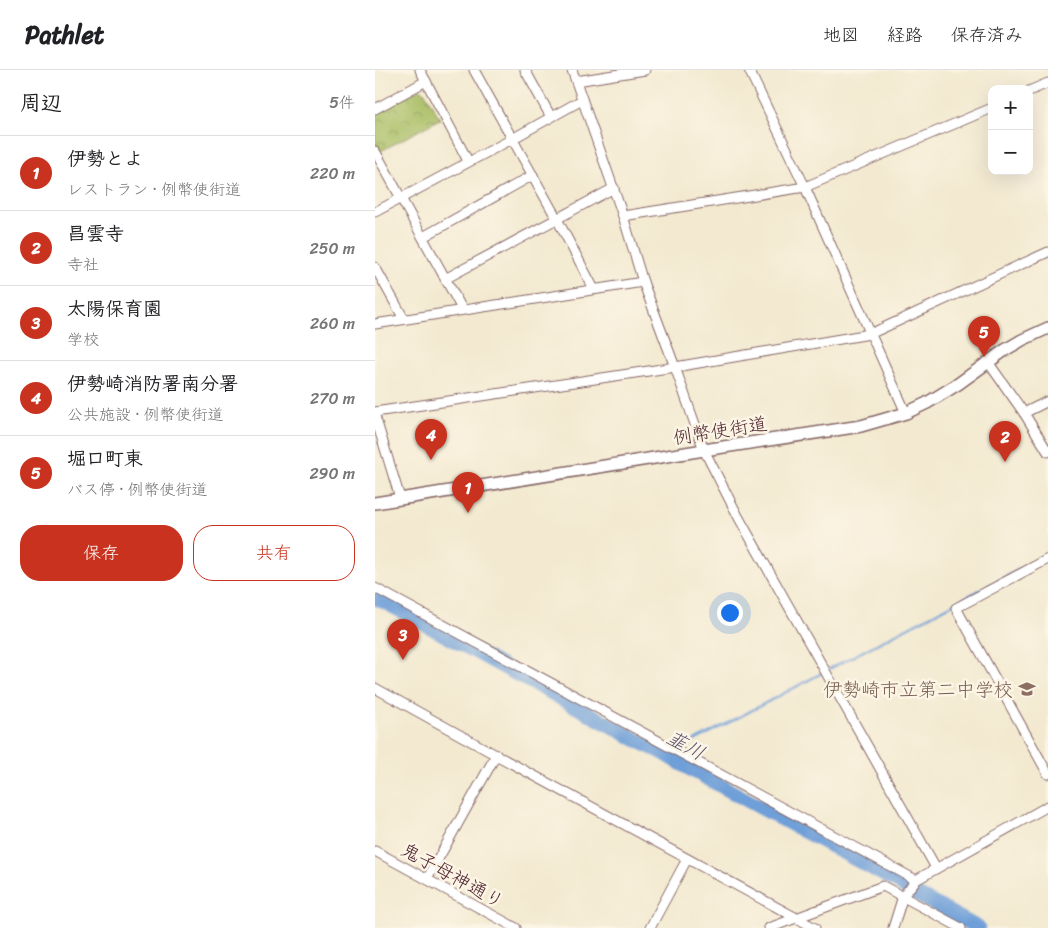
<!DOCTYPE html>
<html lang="ja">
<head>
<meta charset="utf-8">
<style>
  :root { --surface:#fff; --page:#f2f2f2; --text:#202124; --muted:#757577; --line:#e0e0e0; --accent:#c8321e }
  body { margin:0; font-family:Sriracha,"Klee One",sans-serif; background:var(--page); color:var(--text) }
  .controls { position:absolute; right:15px; top:15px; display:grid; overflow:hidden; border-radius:10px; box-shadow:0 5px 20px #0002 }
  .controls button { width:45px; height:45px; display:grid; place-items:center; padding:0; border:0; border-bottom:1px solid var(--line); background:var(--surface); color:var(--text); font:25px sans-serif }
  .you { position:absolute; left:354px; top:542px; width:18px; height:18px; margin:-12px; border:4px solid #fff; border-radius:50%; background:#1a73e8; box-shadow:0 0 0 8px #1a73e833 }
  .badge { display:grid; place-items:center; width:32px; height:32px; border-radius:50%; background:var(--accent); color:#fff; font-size:16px; font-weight:700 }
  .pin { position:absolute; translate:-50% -41px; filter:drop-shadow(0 1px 2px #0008) }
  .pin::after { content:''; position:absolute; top:26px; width:18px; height:15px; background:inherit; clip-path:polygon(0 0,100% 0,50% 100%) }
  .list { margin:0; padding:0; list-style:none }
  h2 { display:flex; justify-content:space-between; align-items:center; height:65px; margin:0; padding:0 20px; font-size:21px }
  h2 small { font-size:16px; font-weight:400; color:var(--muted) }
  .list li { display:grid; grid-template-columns:32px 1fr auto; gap:15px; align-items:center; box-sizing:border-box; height:75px; padding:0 20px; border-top:1px solid var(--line) }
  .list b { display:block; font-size:19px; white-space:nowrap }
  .list p { margin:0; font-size:16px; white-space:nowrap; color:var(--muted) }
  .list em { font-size:16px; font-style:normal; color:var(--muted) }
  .actions { display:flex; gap:10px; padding:15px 20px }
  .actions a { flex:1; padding:11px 0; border:1px solid var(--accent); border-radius:20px; text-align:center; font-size:18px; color:var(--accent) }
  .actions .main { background:var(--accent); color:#fff }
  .map { position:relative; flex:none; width:673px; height:858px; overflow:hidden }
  header { display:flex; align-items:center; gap:30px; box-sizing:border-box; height:70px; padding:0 25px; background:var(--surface); border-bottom:1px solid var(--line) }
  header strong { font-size:24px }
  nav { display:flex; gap:28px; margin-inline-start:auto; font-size:18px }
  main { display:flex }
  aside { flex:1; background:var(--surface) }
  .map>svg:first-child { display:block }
  .park { fill:url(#park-crowns); stroke:#796e47 }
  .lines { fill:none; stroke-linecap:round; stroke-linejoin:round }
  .stream { stroke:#6e9fd8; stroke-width:2.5 }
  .river { stroke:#6e9fd8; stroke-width:15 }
  .minor-casing { stroke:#856665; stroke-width:11 }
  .major-casing { stroke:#856665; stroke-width:14 }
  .minor { stroke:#fff; stroke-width:9 }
  .major { stroke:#fff; stroke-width:11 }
  .labels { text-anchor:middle; stroke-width:5; stroke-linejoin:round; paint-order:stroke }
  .street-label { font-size:19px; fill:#4a1f2b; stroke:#fcf5e5 }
  .education-label { font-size:19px; fill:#785e54; stroke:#fcf5e5; text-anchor:end }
  .water-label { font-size:20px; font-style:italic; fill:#585270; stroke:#fcf5e5 }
</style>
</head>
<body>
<header>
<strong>Pathlet</strong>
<nav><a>地図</a><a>経路</a><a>保存済み</a></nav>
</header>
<main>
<aside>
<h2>周辺<small>5件</small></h2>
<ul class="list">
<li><span class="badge">1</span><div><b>伊勢とよ</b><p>レストラン · 例幣使街道</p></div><em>220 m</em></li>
<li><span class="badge">2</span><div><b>昌雲寺</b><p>寺社</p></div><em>250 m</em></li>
<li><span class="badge">3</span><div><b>太陽保育園</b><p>学校</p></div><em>260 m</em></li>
<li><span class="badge">4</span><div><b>伊勢崎消防署南分署</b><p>公共施設 · 例幣使街道</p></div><em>270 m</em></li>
<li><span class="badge">5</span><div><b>堀口町東</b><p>バス停 · 例幣使街道</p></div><em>290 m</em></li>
</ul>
<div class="actions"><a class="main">保存</a><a>共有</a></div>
</aside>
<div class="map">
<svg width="673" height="858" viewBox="0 0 673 858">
  <defs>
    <pattern id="park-crowns" width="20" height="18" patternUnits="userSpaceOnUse" patternTransform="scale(1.25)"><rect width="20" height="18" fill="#a8be63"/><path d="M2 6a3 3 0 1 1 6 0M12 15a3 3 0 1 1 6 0" fill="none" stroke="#8b9a52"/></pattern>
  </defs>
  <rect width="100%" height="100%" fill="#fcf5e5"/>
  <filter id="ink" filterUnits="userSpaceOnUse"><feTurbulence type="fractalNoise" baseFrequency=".02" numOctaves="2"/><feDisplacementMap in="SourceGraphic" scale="10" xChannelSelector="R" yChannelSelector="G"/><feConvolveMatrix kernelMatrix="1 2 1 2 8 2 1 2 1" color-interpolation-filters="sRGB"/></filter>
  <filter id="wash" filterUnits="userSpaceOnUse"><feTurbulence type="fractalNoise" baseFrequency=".0096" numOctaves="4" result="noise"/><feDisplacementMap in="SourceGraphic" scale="20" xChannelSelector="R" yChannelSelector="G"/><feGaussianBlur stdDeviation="1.12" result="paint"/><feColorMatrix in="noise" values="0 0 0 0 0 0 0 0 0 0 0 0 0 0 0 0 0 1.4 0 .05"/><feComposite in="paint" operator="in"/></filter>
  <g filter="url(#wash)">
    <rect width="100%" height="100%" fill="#f3e9d0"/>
    <polygon class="park" points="44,19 49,21 65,49 4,82 0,74 0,44"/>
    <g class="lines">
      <g class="stream">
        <polyline points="454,599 656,493"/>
        <polyline points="308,677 447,603"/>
        <polyline points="297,688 301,684"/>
      </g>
      <polyline class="river" points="0,528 6,530 273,676 289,683 317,700 513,807 523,812 534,820 603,858"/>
    </g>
  </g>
  <g filter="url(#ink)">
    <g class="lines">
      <g class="minor-casing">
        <g id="minor">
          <polyline points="45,0 93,91"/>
          <polyline points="99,0 182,149 219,219"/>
          <polyline points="150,0 176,47"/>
          <polyline points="197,0 248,146 268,212 300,297 329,380 364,448 561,798"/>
          <polyline points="374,0 430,117 531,343"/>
          <polyline points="201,11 270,0"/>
          <polyline points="654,21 673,13"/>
          <polyline points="0,39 51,11"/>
          <polyline points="0,81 87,239"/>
          <polyline points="0,142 137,69 207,30"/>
          <polyline points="248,146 430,117 617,38"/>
          <polyline points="48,167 158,105"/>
          <polyline points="0,197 29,249"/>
          <polyline points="70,209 239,118"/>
          <polyline points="0,254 268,212"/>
          <polyline points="613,292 649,343"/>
          <polyline points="673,331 649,343 673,382"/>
          <polyline points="0,342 300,297 495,264 673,182"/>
          <polyline points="0,346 25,428"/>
          <polyline points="673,489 581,538 673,704"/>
          <polyline points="0,518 541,810"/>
          <polyline points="0,618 121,685 440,858"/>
          <polyline points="0,781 141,858"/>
          <polyline points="52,809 121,685"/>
          <polyline points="275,858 312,789"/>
          <polyline points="394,858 508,816 586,858"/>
          <polyline points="518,858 528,826 541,810 673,736"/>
        </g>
      </g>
      <g class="major-casing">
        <polyline id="major" points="0,433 329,380 486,356 531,343 552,333 583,314 630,280 647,270 673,258"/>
      </g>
      <use href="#minor" class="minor"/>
      <use href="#major" class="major"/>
    </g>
  </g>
  <defs>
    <g id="school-bare" transform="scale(1.35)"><path d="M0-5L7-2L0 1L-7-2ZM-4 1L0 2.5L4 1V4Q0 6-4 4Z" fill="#8d6e63" stroke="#fcf5e5" stroke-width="2.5" paint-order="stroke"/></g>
  </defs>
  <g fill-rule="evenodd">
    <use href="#school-bare" x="652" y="619"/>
  </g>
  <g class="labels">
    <g class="street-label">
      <text transform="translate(345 360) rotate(-9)" y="7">例幣使街道</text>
      <text transform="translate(78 805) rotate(29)" y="7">鬼子母神通り</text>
    </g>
    <g class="education-label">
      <text x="638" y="626">伊勢崎市立第二中学校</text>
    </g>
    <g class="water-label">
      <text transform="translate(311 675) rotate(29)" y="7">韮川</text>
    </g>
  </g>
</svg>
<div class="controls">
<button>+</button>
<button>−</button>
</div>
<div class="you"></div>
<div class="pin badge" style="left:93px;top:443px">1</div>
<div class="pin badge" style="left:630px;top:392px">2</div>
<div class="pin badge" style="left:28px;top:590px">3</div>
<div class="pin badge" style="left:56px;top:390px">4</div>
<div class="pin badge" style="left:609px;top:287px">5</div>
</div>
</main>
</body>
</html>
